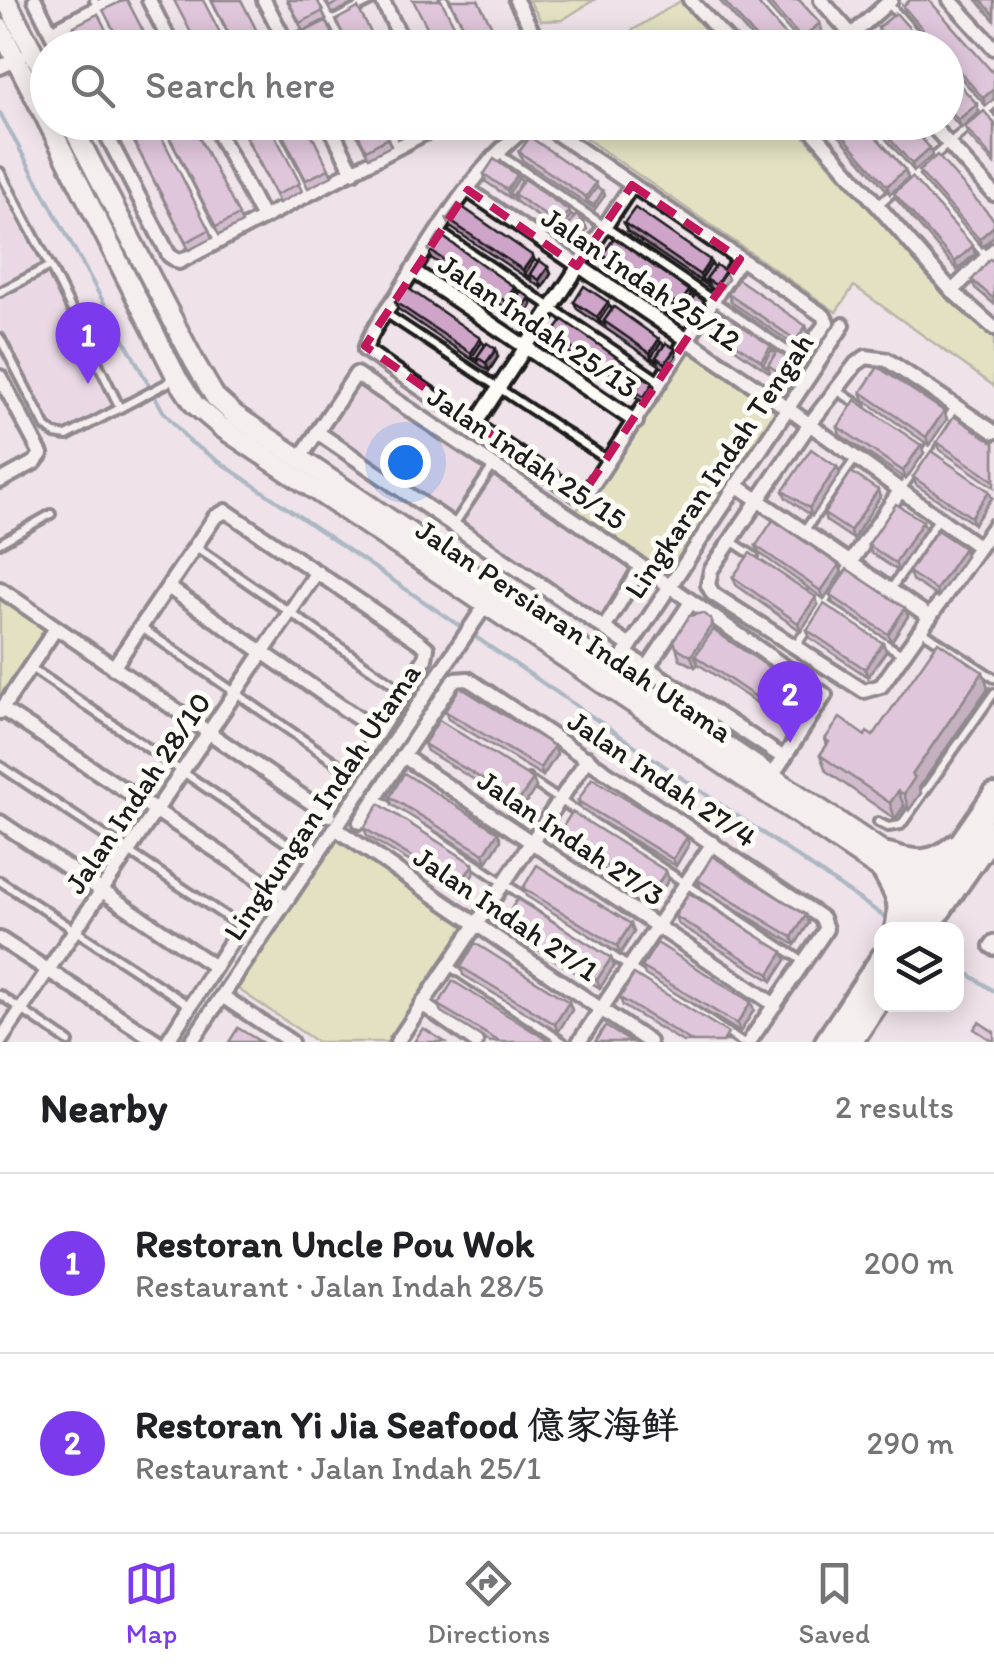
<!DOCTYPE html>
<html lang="en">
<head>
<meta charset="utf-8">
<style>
  :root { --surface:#fff; --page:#f2f2f2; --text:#202124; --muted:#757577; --line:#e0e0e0; --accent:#7c3aed }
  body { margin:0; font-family:Itim,"LXGW WenKai TC",sans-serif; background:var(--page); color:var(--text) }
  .controls { position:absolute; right:30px; bottom:30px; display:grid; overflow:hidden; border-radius:20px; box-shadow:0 5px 25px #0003 }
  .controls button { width:90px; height:90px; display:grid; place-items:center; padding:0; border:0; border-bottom:2px solid var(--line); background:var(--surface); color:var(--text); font:50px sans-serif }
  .you { position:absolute; left:405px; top:462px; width:35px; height:35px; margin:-25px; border:8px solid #fff; border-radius:50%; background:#1a73e8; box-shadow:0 0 0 15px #1a73e833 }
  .badge { display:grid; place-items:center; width:65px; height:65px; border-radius:50%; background:var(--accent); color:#fff; font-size:32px; font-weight:700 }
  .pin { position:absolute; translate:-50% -82px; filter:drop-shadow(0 2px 5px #0008) }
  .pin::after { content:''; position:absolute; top:52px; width:35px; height:30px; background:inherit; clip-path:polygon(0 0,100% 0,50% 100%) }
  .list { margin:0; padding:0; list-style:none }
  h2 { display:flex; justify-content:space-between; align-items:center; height:130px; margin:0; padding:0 40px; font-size:42px }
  h2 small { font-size:32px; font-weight:400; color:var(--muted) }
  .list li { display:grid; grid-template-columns:65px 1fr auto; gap:30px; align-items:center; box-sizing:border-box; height:180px; padding:0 40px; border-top:2px solid var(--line) }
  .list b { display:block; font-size:38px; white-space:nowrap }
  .list p { margin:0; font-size:32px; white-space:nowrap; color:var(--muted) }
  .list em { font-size:32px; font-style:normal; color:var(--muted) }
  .icon { flex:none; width:55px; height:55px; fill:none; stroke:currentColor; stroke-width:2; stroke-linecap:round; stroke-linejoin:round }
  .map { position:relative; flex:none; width:994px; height:1042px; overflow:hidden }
  .search { position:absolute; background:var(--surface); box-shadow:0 5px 25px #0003; left:30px; right:30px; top:30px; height:110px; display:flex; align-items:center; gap:25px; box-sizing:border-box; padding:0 35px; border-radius:55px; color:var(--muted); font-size:38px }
  .sheet { height:490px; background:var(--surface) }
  nav { display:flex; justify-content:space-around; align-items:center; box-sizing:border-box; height:140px; border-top:2px solid var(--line); background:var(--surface); font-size:28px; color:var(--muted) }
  nav a { display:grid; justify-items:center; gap:5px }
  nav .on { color:var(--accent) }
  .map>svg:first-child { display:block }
  .built { fill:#e5cfdf }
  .green { fill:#d4e093; stroke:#787e58; stroke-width:2.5 }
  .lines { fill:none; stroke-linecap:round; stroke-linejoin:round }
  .stream { stroke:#5a8494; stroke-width:4 }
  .service-casing { stroke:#1c1c1c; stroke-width:14 }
  .minor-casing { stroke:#1c1c1c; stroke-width:20 }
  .secondary-casing { stroke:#1c1c1c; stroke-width:25 }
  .trunk-casing { stroke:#1c1c1c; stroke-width:30 }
  .service { stroke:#fdfcf7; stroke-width:6 }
  .minor { stroke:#fdfcf7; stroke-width:12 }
  .secondary { stroke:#fdfcf7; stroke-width:18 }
  .trunk { stroke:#fdfcf7; stroke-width:22 }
  .wall { fill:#b18dad; stroke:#1c1c1c; stroke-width:2.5 }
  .shaded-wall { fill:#90738d; stroke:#1c1c1c; stroke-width:2.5 }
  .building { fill:#cea4c9; stroke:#1c1c1c; stroke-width:2.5 }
  .marked { fill:none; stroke:#c2185b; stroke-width:8; stroke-dasharray:20 12; stroke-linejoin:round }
  .labels { text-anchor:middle; stroke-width:10; stroke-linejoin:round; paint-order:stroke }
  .street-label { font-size:30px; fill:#1c1c1c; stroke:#fdfcf7 }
</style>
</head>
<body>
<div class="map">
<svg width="994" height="1042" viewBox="0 0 994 1042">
  <rect width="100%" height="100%" fill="#efe2e9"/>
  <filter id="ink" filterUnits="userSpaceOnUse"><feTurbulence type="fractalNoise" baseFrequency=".01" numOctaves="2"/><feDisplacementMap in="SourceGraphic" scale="20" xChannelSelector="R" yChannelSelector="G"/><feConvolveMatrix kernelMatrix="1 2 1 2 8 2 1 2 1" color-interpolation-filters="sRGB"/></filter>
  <g filter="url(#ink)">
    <g class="built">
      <polygon points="0,178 50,271 116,407 67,433 56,431 48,425 0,333"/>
      <polygon points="357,377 635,568 603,621 323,431"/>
    </g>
    <g class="green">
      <polygon points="529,0 594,0 562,20 541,21"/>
      <polygon points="682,0 725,47 611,48 615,41"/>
      <polygon points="571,122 792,123 948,297 994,334 994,386 854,286 836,312 568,126"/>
      <polygon points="689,342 787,408 669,586 572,518"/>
      <polygon points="0,596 46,628 0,697"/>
      <polygon points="337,840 466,926 389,1042 317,1042 238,989"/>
    </g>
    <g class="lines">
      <g class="stream">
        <polyline points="0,113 163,411 189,441 891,921"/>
        <polyline points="956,966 994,991"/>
      </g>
      <g class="service-casing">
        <g id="service">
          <polyline points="94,0 119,48"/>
          <polyline points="207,0 232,48"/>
          <polyline points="321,0 346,48"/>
          <polyline points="444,0 470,48"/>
          <polyline points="757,0 800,48"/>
          <polyline points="886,1 928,48"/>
          <polyline points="320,27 373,0"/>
          <polyline points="279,48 309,32"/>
          <polyline points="946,68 994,121"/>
          <polyline points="979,117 994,104"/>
          <polyline points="158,122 219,241"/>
          <polyline points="271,122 307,193"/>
          <polyline points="384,122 397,148"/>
          <polyline points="865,122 994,264"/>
          <polyline points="108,134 131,122"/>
          <polyline points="499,154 798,358"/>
          <polyline points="0,172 50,266 120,408"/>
          <polyline points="878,205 970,125"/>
          <polyline points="439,231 661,382"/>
          <polyline points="0,292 50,266"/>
          <polyline points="387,314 609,461"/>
          <polyline points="0,338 46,427 55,434 67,436 173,380"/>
          <polyline points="838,391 861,406"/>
          <polyline points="901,490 955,407"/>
          <polyline points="453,526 493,466"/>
          <polyline points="805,530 855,459"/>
          <polyline points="731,541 754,556"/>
          <polyline points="0,543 51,514"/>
          <polyline points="196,547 403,691"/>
          <polyline points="891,589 939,518"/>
          <polyline points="810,594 903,655"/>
          <polyline points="142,628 351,773"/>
          <polyline points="922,631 994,678"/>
          <polyline points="796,645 850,564"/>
          <polyline points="31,668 313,861"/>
          <polyline points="0,766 234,922 237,925 237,932"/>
          <polyline points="528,779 804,962"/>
          <polyline points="377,798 741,1042"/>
          <polyline points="878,822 888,827 901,825 994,693"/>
          <polyline points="0,881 190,1006"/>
          <polyline points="449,966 563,1042"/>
          <polyline points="0,995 69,1042"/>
        </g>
      </g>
      <g class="minor-casing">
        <g id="minor">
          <polyline points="35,0 59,48"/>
          <polyline points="149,0 173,48"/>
          <polyline points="264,0 289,48"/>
          <polyline points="382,0 406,48"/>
          <polyline points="516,0 541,48"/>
          <polyline points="690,0 735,48"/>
          <polyline points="821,0 863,48"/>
          <polyline points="950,0 994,48"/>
          <polyline points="51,32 113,0"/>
          <polyline points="837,48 891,0"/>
          <polyline points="0,67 21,57"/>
          <polyline points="100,122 169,255 179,262 446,122"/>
          <polyline points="212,122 263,218"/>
          <polyline points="328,122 353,172"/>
          <path d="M534 122C474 164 434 237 396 297 385 313 370 332 365 350L577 495H586L740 259"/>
          <polyline points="540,122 824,316 827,322 781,385"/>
          <polyline points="805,122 952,291 994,328"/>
          <polyline points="929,122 994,194"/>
          <polyline points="468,190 787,408 979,547"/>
          <polyline points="412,270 636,422"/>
          <polyline points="952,291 994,250"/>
          <polyline points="0,377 41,454 35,462 0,481"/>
          <polyline points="474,426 632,185"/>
          <polyline points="317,432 630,646"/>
          <polyline points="994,432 887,360 866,357 856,364 809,425 711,570 708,585 713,594 864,691 881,686 994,526"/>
          <polyline points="300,458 356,374 572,518 825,695 772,776"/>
          <polyline points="736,485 930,617"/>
          <polyline points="850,563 900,491"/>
          <polyline points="168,587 378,732"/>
          <polyline points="0,589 329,815"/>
          <polyline points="605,627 641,567"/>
          <polyline points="625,653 784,758"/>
          <polyline points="113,668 215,517 226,511 421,643 427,648 425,659 326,813"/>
          <polyline points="647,668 691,602"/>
          <polyline points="609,678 843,325"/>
          <polyline points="2,709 288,898"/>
          <polyline points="0,712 56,628"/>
          <polyline points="403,756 454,680 468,679 822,918 826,929 823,934 749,1042"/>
          <polyline points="0,822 215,967"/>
          <polyline points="360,822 403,756 775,1005"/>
          <polyline points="335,828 649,1042"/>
          <polyline points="0,939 158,1042"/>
          <polyline points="994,942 991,946 994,948"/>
          <polyline points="222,996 291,1042"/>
          <polyline points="422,1004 476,1042"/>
          <polyline points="0,1041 317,572"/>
          <polyline points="167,1042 236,934"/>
          <polyline points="191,1042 489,600"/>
          <polyline points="397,1042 588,758"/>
          <polyline points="579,1042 713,843"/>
        </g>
      </g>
      <g class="secondary-casing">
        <g id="secondary">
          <polyline points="6,0 48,80"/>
          <polyline points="0,28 48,122"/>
          <polyline points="48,122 177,378 195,405 221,427 932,904"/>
          <polyline points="70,122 195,363 215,397 235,415 940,890"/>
        </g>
      </g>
      <g class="trunk-casing">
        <g id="trunk">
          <path d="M888 855C914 863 932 866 954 847"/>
          <path d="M885 872C898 896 903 901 897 929"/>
          <polyline points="902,929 994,796"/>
          <polyline points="926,929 994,831"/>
          <polyline points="827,1042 882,959"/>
          <polyline points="850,1042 882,994"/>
        </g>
      </g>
      <use href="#service" class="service"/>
      <use href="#minor" class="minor"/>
      <use href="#secondary" class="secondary"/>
      <use href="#trunk" class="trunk"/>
    </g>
    <g class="wall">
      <polygon points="211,0 241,0 265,48 235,48"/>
      <polygon points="287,0 317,0 326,19 303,31"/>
      <polygon points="324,0 354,0 355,3 332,14"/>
      <polygon points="719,0 755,0 796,48 761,48"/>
      <polygon points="763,0 799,0 820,23 822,31 804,47"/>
      <polygon points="977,0 994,0 994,20"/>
      <polygon points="903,6 994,74 994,99 986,106 946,61 946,48 935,48 906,14"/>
      <polygon points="878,28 927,48 891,48 881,36"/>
      <polygon points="946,70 979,112 961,128 946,111"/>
      <polygon points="161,122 191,122 242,223 219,235"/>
      <polygon points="238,122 268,122 302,191 279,203"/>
      <polygon points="274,122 305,122 332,176 308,188"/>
      <polygon points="350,122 380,122 391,146 369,157"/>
      <polygon points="389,122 417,122 418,124 396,135"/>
      <polygon points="827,122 863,122 905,170 908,178 890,194"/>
      <polygon points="871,122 907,122 932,156 914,171"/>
      <polygon points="994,123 994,164 968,135 965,127"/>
      <polygon points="125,124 209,230 212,238 189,250"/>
      <polygon points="519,152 597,187 603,191 605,195 595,209 522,160"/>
      <polygon points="919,171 994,220 994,236 982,247 921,178"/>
      <polygon points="484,174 519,178 571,215 587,229 578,243 486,182"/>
      <polygon points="894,193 975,254 957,270 897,200"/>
      <polygon points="447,219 548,267 551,274 542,288 450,227"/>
      <polygon points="624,223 711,264 728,279 718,293 627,231"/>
      <polygon points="429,250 530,298 532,305 523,319 431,258"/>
      <polygon points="603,254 689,291 691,295 707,309 698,323 606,261"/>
      <polygon points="994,262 994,304 975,288 972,280"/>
      <polygon points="728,294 809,334 799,348 731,302"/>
      <polygon points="395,302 480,338 482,342 498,357 489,371 398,309"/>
      <polygon points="574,302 609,306 661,342 677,357 668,371 577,309"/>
      <polygon points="710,329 772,350 789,365 779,379 712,333"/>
      <polygon points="552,335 653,383 656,391 646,404 555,343"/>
      <polygon points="861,392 944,411 947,419 929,445 864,400"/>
      <polygon points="838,427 924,453 906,479 840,435"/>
      <polygon points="937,442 994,443 994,487 940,450"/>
      <polygon points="837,467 840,474 812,516 786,498 783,491"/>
      <polygon points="913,477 992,498 974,524 916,485"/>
      <polygon points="880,497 853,539 826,521 824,514"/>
      <polygon points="925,529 898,571 871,553 868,545"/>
      <polygon points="756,546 839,565 842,572 824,599 759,553"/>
      <polygon points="964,548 966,556 938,597 912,580 909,572"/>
      <polygon points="733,577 818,605 801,631 736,585"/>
      <polygon points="830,595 905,608 908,616 891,642 833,603"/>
      <polygon points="807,630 883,643 886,651 868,677 810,638"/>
      <polygon points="715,632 808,693 811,701 793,727 698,664 695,667 680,659 676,647"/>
      <polygon points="988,688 919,788 921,793 909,810 904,806 895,819 826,771 820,755 827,745 825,739 873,736"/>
      <polygon points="445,711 554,746 557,754 543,776 448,719"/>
      <polygon points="424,744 536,787 522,809 427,751"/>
      <polygon points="390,797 501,840 487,862 392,805"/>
      <polygon points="578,801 689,844 676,866 581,809"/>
      <polygon points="364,828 475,871 462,893 367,836"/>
      <polygon points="557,836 669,879 655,901 560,843"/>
      <polygon points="698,880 806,915 809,923 795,945 701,888"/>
      <polygon points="523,888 634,932 620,954 526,896"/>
      <polygon points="675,916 783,952 786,960 772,981 678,924"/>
      <polygon points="503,923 614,966 600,988 506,930"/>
      <polygon points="461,967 569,1002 572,1010 558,1032 463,975"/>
      <polygon points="642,967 754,1010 740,1032 645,975"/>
      <polygon points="620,998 731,1041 683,1042 623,1006"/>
      <polygon points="438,1005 547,1040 547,1042 490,1042 441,1012"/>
    </g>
    <g class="shaded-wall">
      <polygon points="820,23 822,31 804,47 802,39"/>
      <polygon points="994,89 994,99 986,106 983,98"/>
      <polygon points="977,104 979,112 961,128 958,120"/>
      <polygon points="930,148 932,156 914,171 912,164"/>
      <polygon points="905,170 908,178 890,194 887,186"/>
      <polygon points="517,175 520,182 509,193 510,197 507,190"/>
      <polygon points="596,183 598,190 587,201 586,197"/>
      <polygon points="603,191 605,195 595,209 594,205"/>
      <polygon points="569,211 572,219 561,229 559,225"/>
      <polygon points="584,222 587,229 578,243 575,236"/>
      <polygon points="994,226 994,236 982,247 979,239"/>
      <polygon points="973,246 975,254 957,270 955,262"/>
      <polygon points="533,256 536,264 525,274 526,278 523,270"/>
      <polygon points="710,260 713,268 701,279 700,275"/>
      <polygon points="548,267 551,274 542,288 539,280"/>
      <polygon points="725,271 728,279 718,293 716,285"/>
      <polygon points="514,287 517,295 506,305 505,301"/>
      <polygon points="689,291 692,298 681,309 679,305"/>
      <polygon points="530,298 532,305 523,319 520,311"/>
      <polygon points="704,301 707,309 698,323 695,315"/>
      <polygon points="608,302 610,310 599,321 600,325 597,317"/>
      <polygon points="806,326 809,334 799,348 796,340"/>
      <polygon points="480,338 483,346 472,357 471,353"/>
      <polygon points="659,339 662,346 651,357 652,361 650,353"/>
      <polygon points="771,346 774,354 763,364 761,361"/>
      <polygon points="496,349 498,357 489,371 486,363"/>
      <polygon points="675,349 677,357 668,371 665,363"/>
      <polygon points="786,357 789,365 779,379 777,371"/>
      <polygon points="653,383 656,391 646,404 644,397"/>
      <polygon points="944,411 947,419 929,445 926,437"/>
      <polygon points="921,445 924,453 906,479 903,471"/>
      <polygon points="837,467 840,474 812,516 809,508"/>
      <polygon points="878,490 880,497 853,539 850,531"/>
      <polygon points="989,491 992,498 974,524 971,517"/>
      <polygon points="923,521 925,529 898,571 895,563"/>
      <polygon points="964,548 966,556 938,597 936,590"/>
      <polygon points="839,565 842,572 824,599 821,591"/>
      <polygon points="816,597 818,605 801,631 798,623"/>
      <polygon points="905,608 908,616 891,642 888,634"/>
      <polygon points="711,619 715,631 715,638 695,656 698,664 695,667 691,656"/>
      <polygon points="883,643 886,651 868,677 865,669"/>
      <polygon points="983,672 988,688 919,788 921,793 909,810 904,794 912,775"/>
      <polygon points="808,693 811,701 793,727 790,720"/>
      <polygon points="554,746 557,754 543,776 540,768"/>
      <polygon points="533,779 536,787 522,809 519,801"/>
      <polygon points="898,791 904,806 895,819 890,803"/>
      <polygon points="498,832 501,840 487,862 484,854"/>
      <polygon points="687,837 689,844 676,866 673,859"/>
      <polygon points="473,864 475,871 462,893 459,886"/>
      <polygon points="666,871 669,879 655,901 652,893"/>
      <polygon points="806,915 809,923 795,945 792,937"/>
      <polygon points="631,924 634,932 620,954 617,946"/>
      <polygon points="783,952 786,960 772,981 769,974"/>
      <polygon points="611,958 614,966 600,988 597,980"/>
      <polygon points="569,1002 572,1010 558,1032 555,1024"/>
      <polygon points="751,1002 754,1010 740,1032 737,1024"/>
    </g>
    <g class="building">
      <polygon points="124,0 127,0 152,48 123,48 103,10"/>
      <polygon points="174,0 203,0 228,48 199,48"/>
      <polygon points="212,0 241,0 263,43 254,48 236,48"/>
      <polygon points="288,0 317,0 323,11 300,23"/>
      <polygon points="326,0 342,0 329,7"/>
      <polygon points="413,0 441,0 466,48 438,48"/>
      <polygon points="450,0 478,0 503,48 475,48"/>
      <polygon points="723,0 755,0 795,46 793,48 765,48"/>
      <polygon points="767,0 799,0 820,23 802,39"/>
      <polygon points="910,0 929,0 994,74 994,89 983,98 946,56 946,48 939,48 903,6"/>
      <polygon points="981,0 994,0 994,15"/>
      <polygon points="358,8 379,48 350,48 336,20"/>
      <polygon points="896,13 927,48 895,48 878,28"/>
      <polygon points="98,14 115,48 86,48 74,26"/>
      <polygon points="326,21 340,48 312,48 304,32"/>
      <polygon points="946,70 977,104 958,120 946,106"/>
      <polygon points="984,111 994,123 994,160 965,127"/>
      <polygon points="129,122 154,122 209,230 186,242 125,124"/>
      <polygon points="162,122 191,122 239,215 216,227"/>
      <polygon points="239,122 268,122 300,183 276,195"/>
      <polygon points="276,122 305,122 329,169 306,180"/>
      <polygon points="352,122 380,122 388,138 366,150"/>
      <polygon points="831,122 863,122 905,170 887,186"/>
      <polygon points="875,122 907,122 930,148 912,164"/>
      <polygon points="530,137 596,183 586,197 519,152"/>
      <polygon points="937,155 994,220 994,226 979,239 919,171"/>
      <polygon points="494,159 517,175 507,190 484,174"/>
      <polygon points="912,177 973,246 955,262 894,193"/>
      <polygon points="519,178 522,181 514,194 515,198 509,193"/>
      <polygon points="524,179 569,211 559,225 514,194"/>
      <polygon points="597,187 603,191 594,205 587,201"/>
      <polygon points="458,204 533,256 523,270 447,219"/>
      <polygon points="635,208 710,260 700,275 624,223"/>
      <polygon points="571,215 574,217 566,229 567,233 561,229"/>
      <polygon points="576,215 584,222 575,236 566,229"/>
      <polygon points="439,234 514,287 505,301 429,250"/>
      <polygon points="614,238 689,291 679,305 603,254"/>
      <polygon points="990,259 994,262 994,299 972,280"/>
      <polygon points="534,260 538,262 530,274 531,278 525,274"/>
      <polygon points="539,260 548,267 539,280 530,274"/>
      <polygon points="711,264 715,267 706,279 708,283 701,279"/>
      <polygon points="716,265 725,271 716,285 706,279"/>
      <polygon points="738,279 806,326 796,340 728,294"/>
      <polygon points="405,286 480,338 471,353 395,302"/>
      <polygon points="584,286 608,302 597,317 574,302"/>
      <polygon points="516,291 519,293 511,305 512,309 506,305"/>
      <polygon points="521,291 530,298 520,311 511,305"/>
      <polygon points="691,295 694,297 686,309 687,313 681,309"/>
      <polygon points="695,295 704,301 695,315 686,309"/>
      <polygon points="609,306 612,309 604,321 605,325 599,321"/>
      <polygon points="614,307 659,339 650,353 604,321"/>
      <polygon points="721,314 724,316 715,329 717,333 710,329"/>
      <polygon points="725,314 771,346 761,361 715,329"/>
      <polygon points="563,320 638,372 628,386 552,335"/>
      <polygon points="482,342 485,345 477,357 478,361 472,357"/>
      <polygon points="661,342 664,345 656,357 658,361 651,357"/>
      <polygon points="487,343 496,349 486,363 477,357"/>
      <polygon points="666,343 675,349 665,363 656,357"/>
      <polygon points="772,350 776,353 768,365 769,369 763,364"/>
      <polygon points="777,351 786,357 777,371 768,365"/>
      <polygon points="878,367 944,411 926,437 861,392"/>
      <polygon points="639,376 643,379 635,391 636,394 630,390"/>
      <polygon points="644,377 653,383 644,397 635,391"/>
      <polygon points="855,400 921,445 903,471 838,427"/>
      <polygon points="954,416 994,443 994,481 937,442"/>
      <polygon points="811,449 837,467 809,508 783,491"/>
      <polygon points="931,451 989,491 971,517 913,477"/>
      <polygon points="851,472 878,490 850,531 824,514"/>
      <polygon points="896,504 923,521 895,563 868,545"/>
      <polygon points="773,520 839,565 821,591 756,546"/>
      <polygon points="937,530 964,548 936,590 909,572"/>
      <polygon points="750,553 816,597 798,623 733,577"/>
      <polygon points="847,569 905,608 888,634 830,595"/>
      <polygon points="824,604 883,643 865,669 807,630"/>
      <polygon points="702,613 711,619 711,626 691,656 676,647 674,640 689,616"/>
      <polygon points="713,630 808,693 790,720 695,656"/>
      <polygon points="938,642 983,672 912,775 915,777 904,794 898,791 890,803 820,755 829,742 825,739 840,718 865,736 867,732 873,736"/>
      <polygon points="460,687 554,746 540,768 445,711"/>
      <polygon points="439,720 533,779 519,801 424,744"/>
      <polygon points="404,773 498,832 484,854 390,797"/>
      <polygon points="592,778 687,837 673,859 578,801"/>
      <polygon points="379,804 473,864 459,886 364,828"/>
      <polygon points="572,812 666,871 652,893 557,836"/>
      <polygon points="712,856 806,915 792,937 698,880"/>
      <polygon points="537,865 631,924 617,946 523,888"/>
      <polygon points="689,893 783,952 769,974 675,916"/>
      <polygon points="517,899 611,958 597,980 503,923"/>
      <polygon points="475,943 569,1002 555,1024 461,967"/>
      <polygon points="657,943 751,1002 737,1024 642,967"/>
      <polygon points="634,974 728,1033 723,1042 693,1042 620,998"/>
      <polygon points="453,981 547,1040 545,1042 500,1042 438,1005"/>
      <polygon points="979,1022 994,1032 994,1042 974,1029"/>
      <polygon points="605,1026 631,1042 595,1042"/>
      <polygon points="238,1028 261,1042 229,1042"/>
      <polygon points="423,1028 445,1042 414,1042"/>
    </g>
  </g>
  <path d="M0 0H994V1042H0ZM632 185 740 259 581 497 365 346 468 190 577 266Z" fill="#efe2e9" fill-opacity=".55" fill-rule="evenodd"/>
  <path class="marked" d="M632 185 740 259 581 497 365 346 468 190 577 266Z"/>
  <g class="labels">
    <g class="street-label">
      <text transform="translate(641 279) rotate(34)" y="10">Jalan Indah 25/12</text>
      <text transform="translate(538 326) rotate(34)" y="10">Jalan Indah 25/13</text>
      <text transform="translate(527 458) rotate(34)" y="10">Jalan Indah 25/15</text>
      <text transform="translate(719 466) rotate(-56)" y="10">Lingkaran Indah Tengah</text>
      <text transform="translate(574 631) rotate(34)" y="10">Jalan Persiaran Indah Utama</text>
      <text transform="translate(662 779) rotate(34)" y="10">Jalan Indah 27/4</text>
      <text transform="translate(138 793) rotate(-56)" y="10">Jalan Indah 28/10</text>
      <text transform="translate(322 802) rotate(-56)" y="10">Lingkungan Indah Utama</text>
      <text transform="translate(571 838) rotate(34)" y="10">Jalan Indah 27/3</text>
      <text transform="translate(506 914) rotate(34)" y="10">Jalan Indah 27/1</text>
    </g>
  </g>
</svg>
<div class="controls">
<button><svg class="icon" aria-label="layers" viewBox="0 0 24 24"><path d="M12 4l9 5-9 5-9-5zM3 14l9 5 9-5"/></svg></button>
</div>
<div class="you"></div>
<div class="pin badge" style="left:88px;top:384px">1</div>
<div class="pin badge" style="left:790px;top:743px">2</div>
<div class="search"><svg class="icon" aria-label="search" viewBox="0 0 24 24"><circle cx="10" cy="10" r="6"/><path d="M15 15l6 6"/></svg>Search here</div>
</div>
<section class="sheet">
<h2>Nearby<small>2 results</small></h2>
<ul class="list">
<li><span class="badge">1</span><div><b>Restoran Uncle Pou Wok</b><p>Restaurant · Jalan Indah 28/5</p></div><em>200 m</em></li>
<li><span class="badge">2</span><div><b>Restoran Yi Jia Seafood 億家海鲜</b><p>Restaurant · Jalan Indah 25/1</p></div><em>290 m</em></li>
</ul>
</section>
<nav>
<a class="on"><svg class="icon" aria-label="map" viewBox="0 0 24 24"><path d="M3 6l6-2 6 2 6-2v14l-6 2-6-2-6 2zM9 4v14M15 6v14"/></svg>Map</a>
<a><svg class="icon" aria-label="directions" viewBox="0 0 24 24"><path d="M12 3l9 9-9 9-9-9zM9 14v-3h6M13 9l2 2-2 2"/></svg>Directions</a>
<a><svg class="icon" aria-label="saved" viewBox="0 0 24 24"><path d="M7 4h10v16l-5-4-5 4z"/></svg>Saved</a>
</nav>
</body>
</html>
